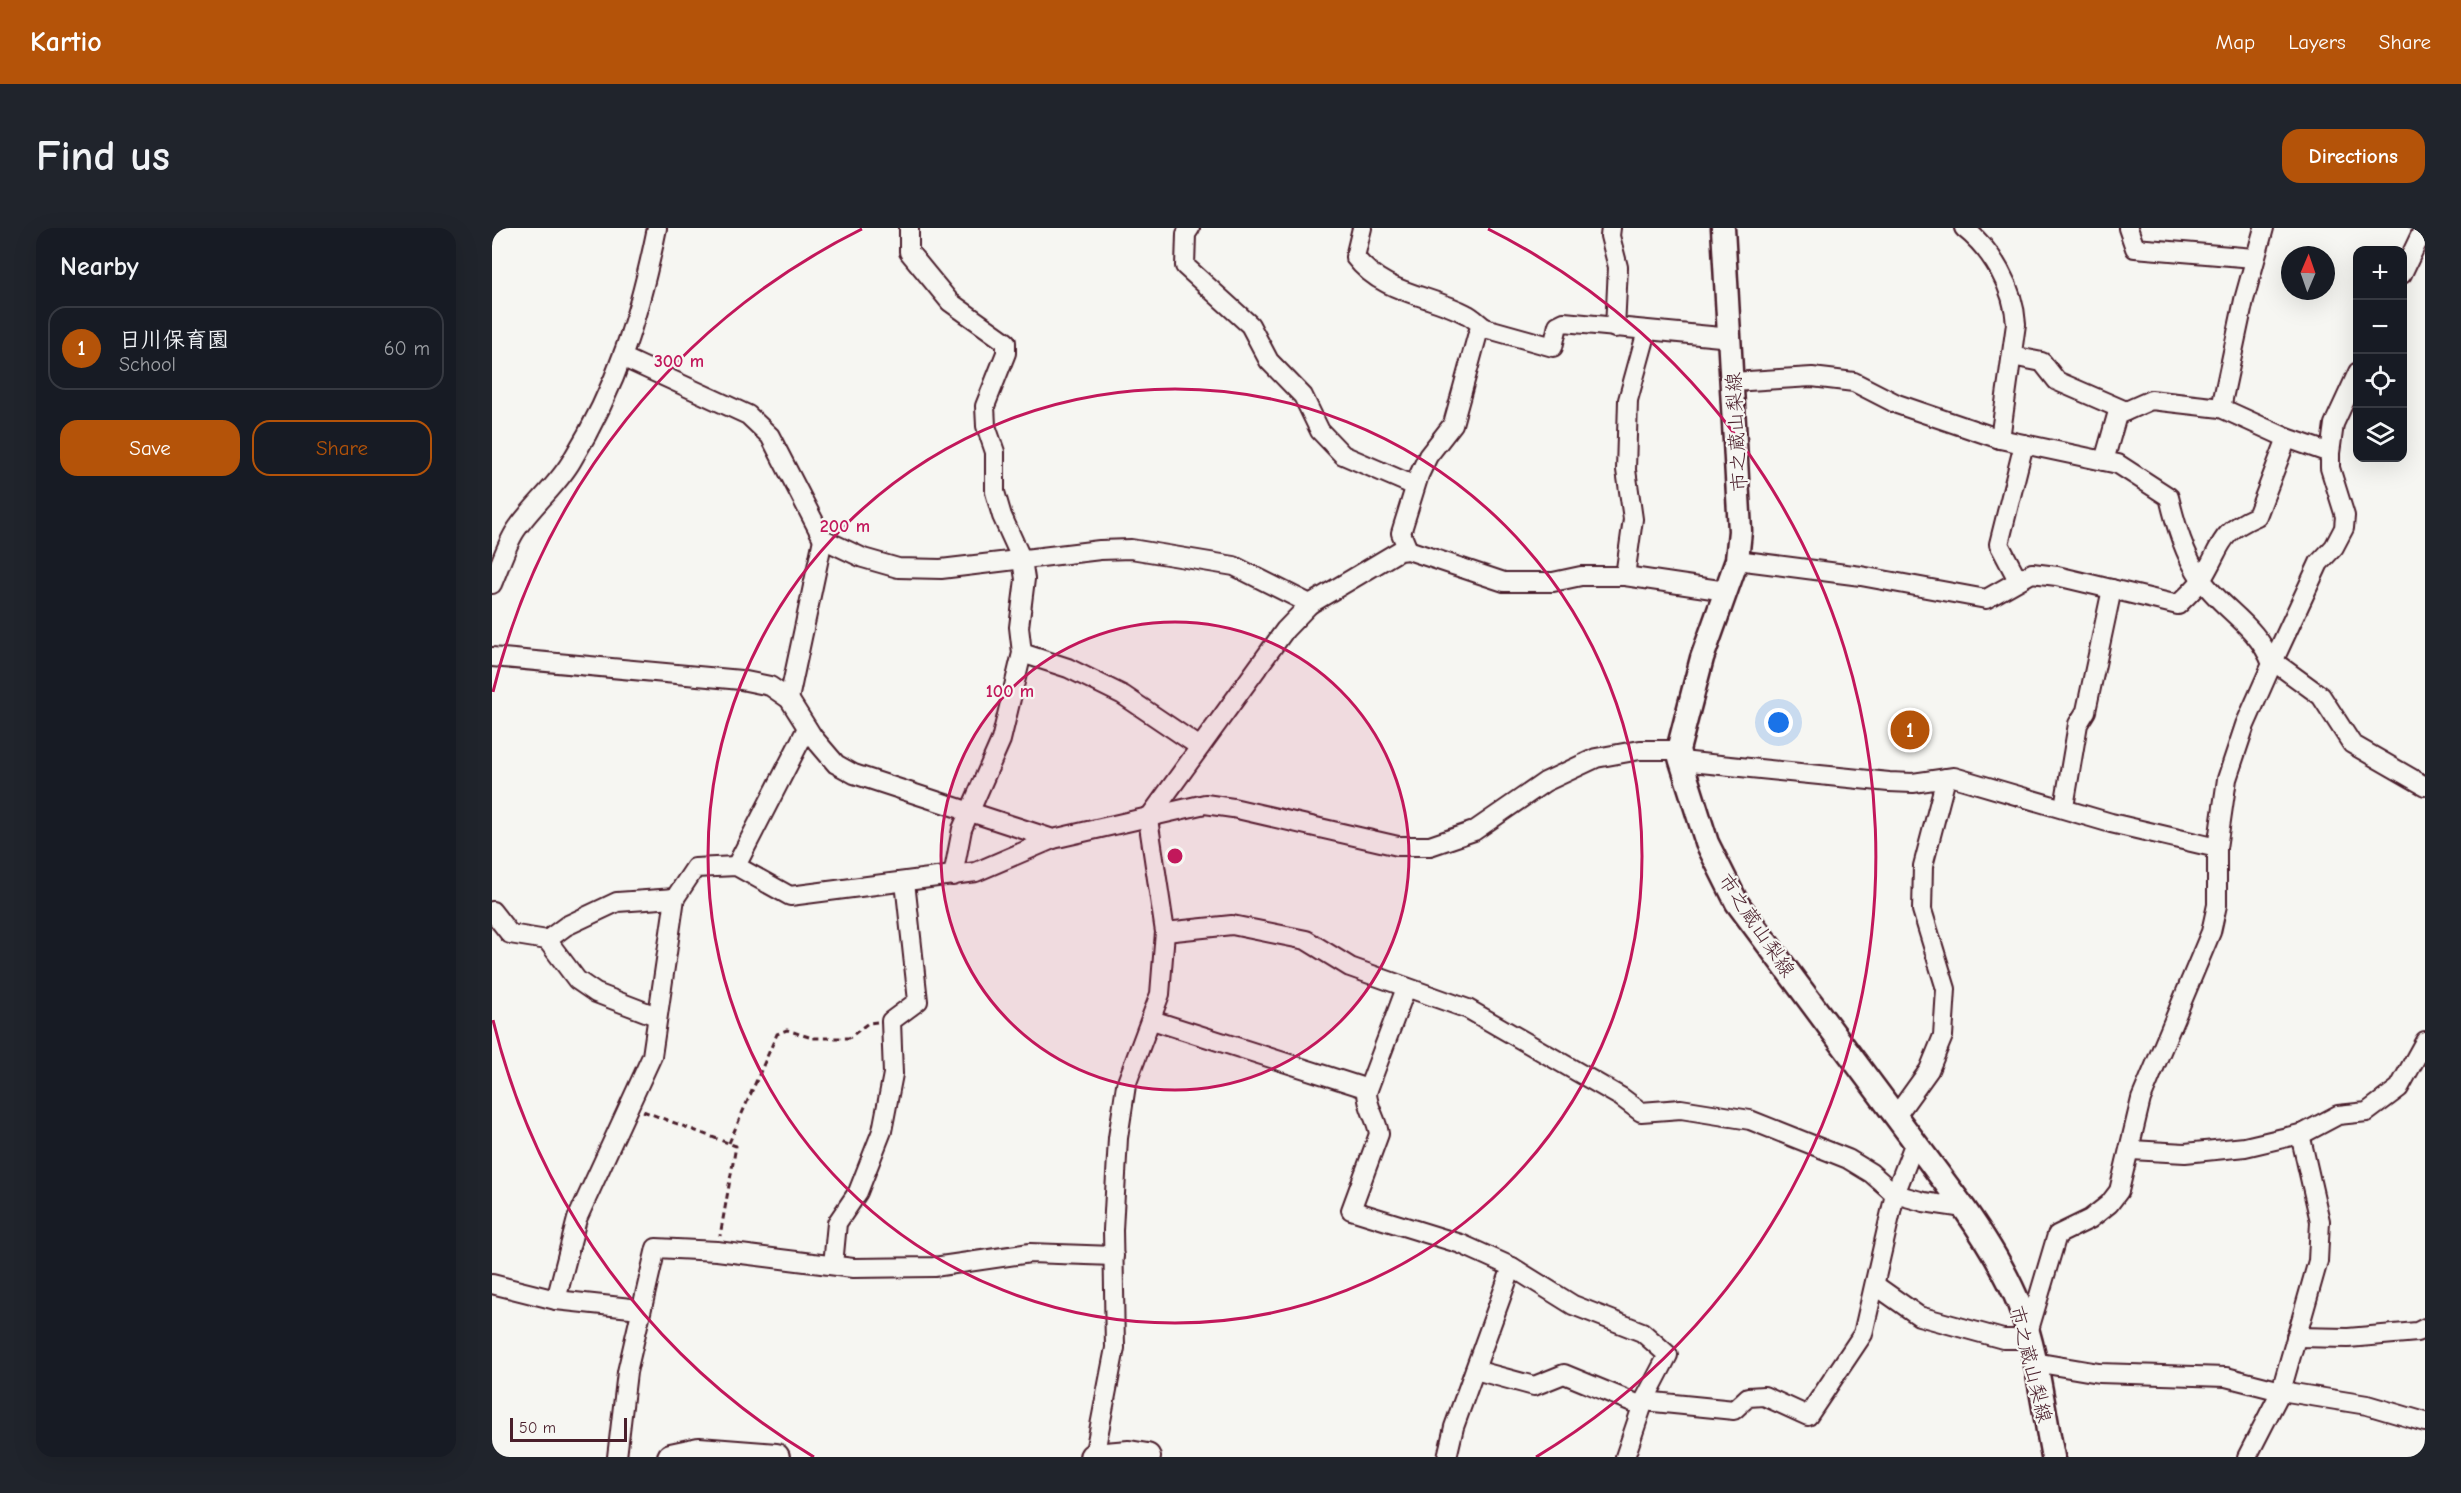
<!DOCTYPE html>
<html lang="en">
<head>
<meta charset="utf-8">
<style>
  :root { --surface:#171b24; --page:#20242c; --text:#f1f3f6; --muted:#9ea1a6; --line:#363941; --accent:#b45309 }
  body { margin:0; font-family:"Comic Neue","Klee One",sans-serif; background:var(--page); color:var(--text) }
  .controls { position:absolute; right:18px; top:18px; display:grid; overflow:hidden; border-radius:12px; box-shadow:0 6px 24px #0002 }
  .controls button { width:54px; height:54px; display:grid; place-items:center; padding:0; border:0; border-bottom:2px solid var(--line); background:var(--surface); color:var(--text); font:30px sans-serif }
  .compass { position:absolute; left:1789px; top:18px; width:54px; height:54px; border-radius:50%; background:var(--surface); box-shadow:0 6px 24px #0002; rotate:2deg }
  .scale { position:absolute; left:18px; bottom:15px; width:117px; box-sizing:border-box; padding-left:6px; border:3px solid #4a1f2b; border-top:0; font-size:16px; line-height:21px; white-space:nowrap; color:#4a1f2b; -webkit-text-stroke:4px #f6f6f2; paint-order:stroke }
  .you { position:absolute; left:1287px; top:495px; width:21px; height:21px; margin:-15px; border:4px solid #fff; border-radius:50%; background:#1a73e8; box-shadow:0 0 0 9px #1a73e833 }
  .badge { display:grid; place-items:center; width:39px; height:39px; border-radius:50%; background:var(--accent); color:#fff; font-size:20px; font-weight:700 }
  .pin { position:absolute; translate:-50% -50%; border:3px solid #fff; box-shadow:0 2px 6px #0006 }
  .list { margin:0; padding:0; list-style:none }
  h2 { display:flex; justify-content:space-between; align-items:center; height:78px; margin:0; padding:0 24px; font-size:26px }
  h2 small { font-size:20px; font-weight:400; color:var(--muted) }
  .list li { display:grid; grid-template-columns:39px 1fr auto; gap:18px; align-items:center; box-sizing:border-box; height:84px; margin:0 12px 12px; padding:0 12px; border:2px solid var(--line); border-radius:18px }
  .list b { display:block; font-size:22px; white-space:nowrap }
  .list p { margin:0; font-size:20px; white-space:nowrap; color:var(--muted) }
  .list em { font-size:20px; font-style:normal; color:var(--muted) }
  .actions { display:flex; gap:12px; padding:18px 24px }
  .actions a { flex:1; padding:14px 0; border:2px solid var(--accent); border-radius:18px; text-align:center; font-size:21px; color:var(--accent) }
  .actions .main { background:var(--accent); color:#fff }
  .icon { flex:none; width:33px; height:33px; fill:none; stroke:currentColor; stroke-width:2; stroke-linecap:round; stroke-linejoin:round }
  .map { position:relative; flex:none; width:1933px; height:1229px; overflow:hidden; border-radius:18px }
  header { display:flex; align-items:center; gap:36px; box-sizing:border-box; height:84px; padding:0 30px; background:var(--accent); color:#fff }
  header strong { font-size:28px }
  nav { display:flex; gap:33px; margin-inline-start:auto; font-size:21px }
  .intro { display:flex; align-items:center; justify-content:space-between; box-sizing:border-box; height:144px; padding:0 36px }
  h1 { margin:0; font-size:42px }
  .button { padding:15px 27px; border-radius:18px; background:var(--accent); color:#fff; font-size:21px; font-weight:700 }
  main { display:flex; gap:36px; padding:0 36px }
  aside { flex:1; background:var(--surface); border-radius:18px; box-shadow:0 6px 24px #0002 }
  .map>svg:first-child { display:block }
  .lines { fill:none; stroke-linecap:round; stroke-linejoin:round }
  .minor-casing { stroke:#4a1f2b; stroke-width:22 }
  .major-casing { stroke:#4a1f2b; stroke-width:27 }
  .highway-casing { stroke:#4a1f2b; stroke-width:30 }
  .path { stroke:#4a1f2b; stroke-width:3; stroke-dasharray:6 4.5; stroke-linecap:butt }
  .minor { stroke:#f6f6f2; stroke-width:18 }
  .major { stroke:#f6f6f2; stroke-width:22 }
  .highway { stroke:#f6f6f2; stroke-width:26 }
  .ring { fill:none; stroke:#c2185b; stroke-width:3 }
  .labels { text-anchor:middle; stroke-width:4.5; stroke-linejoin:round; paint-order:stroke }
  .street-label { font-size:20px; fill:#4a1f2b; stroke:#f6f6f2 }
  .centre { fill:#c2185b; stroke:#f6f6f2; stroke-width:3 }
  .ring-label { font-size:18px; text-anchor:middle; font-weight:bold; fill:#c2185b; stroke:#f6f6f2; stroke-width:4.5; stroke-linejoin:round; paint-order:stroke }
</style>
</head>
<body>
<header>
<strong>Kartio</strong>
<nav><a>Map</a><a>Layers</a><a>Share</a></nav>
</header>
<div class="intro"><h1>Find us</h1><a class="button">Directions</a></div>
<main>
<aside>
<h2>Nearby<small></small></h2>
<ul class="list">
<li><span class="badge">1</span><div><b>日川保育園</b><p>School</p></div><em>60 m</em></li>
</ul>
<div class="actions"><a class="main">Save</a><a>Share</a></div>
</aside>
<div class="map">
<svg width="1933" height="1229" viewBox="0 0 1933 1229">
  <rect width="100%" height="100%" fill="#f6f6f2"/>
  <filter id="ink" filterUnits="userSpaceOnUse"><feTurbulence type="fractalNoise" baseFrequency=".0167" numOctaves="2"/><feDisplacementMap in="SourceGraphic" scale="12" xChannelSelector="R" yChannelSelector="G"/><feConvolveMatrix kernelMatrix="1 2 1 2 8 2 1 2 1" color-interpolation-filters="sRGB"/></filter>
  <g filter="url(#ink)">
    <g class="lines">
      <g class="minor-casing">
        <g id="minor">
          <polyline points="417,0 417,24 458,74 514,114 514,125 493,178 494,198 503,224 503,264 510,288 530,332 533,351 527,399 530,425 509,512 470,601 461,648"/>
          <polyline points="698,0 694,6 693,38 758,97 777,133 811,168 828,203 851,227 923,258"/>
          <path d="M870 0 863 29C891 66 936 66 974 86 981 89 987 96 993 100"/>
          <polyline points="1119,0 1118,8 1126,39 1123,100"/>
          <path d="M1472 0C1500 22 1522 60 1524 96L1508 211"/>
          <polyline points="1636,0 1643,20 1762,30"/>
          <polyline points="1910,46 1932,0"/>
          <polyline points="1520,128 1550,134 1565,153 1634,183"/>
          <polyline points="132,130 256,187 278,208 331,311 371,330 406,340 449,341 608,322 639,321 742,338 818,376"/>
          <path d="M1241 154 1320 149 1362 154 1405 176 1508 211 1626 236 1677 269C1684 298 1692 326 1709 351 1731 382 1765 397 1780 436L1753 497 1735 551 1725 620V677L1719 704 1649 871 1627 963 1617 976 1598 991 1565 1007 1536 1105"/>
          <polyline points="1729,180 1752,72 1772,0"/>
          <polyline points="1612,233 1625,187 1659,172 1729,180 1795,210 1838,225"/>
          <polyline points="916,322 909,305 927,247 936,228 961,196 986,105 993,100 1061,119 1066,97 1072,94 1239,110"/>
          <path d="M1245 332 1369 348 1494 371 1540 345 1565 348 1686 377C1694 368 1705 360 1711 349 1731 316 1726 305 1765 288L1795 210"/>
          <polyline points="1133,348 1141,291 1134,242 1136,172 1155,103"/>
          <polyline points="1526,352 1507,316 1532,216"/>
          <path d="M0 356C8 338 14 317 24 302 40 278 64 259 79 234 126 157 147 88 165 0"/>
          <polyline points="530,425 576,440 631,467 708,519"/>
          <polyline points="0,429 249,452 278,458 297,471 321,509 344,536 362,546 561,611 713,576 741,580 906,618 938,618 982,603 1053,554 1104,530 1148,522 1186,522"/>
          <polyline points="1781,433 1829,468 1860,516 1933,558"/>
          <polyline points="1780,436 1827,335 1842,319 1852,300 1853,288 1838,240 1838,225 1842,196 1866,144"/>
          <polyline points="297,471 331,311"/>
          <polyline points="1189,533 1397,554 1421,555 1462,549 1619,595 1725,620"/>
          <polyline points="1572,579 1586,496 1594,483 1620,361"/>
          <polyline points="244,638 315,500"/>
          <polyline points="0,683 18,706 55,712 74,698 125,674 183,670"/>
          <polyline points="673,704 740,697 814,712 858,739 976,781 1129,869 1149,884 1189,881 1258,892 1356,931 1379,945 1403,966 1432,974 1472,980"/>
          <polyline points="55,712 85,752 104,765 164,788"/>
          <path d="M914 760 875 864C875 880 885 891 887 906L859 982 969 1016 1020 1039 1081 1077 1150 1104 1176 1127 1152 1173 1133 1229"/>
          <polyline points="660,792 876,861"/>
          <polyline points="1404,888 1437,842 1451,808 1454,761 1430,682 1431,638 1454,550"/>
          <polyline points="1639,922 1693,925 1753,919 1812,905 1846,887 1875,884 1907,860 1933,813"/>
          <polyline points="341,1037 345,995 366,964 390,903 401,846 399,793 426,773 413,654"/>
          <polyline points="0,1056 64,1072 148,1081"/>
          <polyline points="1383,1057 1427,1088 1511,1111 1538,1111"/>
          <polyline points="64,1072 85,991 160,828 183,670 203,640 244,638 298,668 484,644 561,611"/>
          <polyline points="1804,1109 1856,1110 1925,1104 1933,1100"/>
          <polyline points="1542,1134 1607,1145 1734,1149 1789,1163 1875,1177 1933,1194"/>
          <polyline points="983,1142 1042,1158 1072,1146 1150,1178"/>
          <polyline points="1152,1173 1242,1182 1256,1169 1272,1168 1316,1188 1371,1106 1403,966 1423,914"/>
          <polyline points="125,1229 135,1144 164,1020 225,1023 361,1040 442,1039 538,1025 622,1028"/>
          <polyline points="602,1229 623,1120 621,1002 626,910 634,857 668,766 673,704 656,591 793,402 818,376 907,323 916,322 1012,354 1061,354 1089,348 1133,348 1234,363"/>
          <polyline points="955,1229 962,1199 1020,1039"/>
          <polyline points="1755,1229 1789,1163 1826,1033 1828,993 1808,906"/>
        </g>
      </g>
      <g class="major-casing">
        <path id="major" d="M1231 0 1248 303 1245 332 1210 430 1186 522 1189 533 1215 615 1245 675 1472 980C1493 1010 1513 1041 1527 1076 1545 1124 1551 1179 1561 1229"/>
      </g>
      <g class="highway-casing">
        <g id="highway">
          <polyline points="179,1229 207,1223 284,1229"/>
          <polyline points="601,1229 637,1226 655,1229"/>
        </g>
      </g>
      <g class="path">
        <polyline points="151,883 244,918 228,1008"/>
        <polyline points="237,915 285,806 295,802 320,810 357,810 376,795 385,794"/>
      </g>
      <use href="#minor" class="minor"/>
      <use href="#major" class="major"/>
      <use href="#highway" class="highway"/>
    </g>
  </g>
  <circle cx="683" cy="628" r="234" fill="#c2185b" fill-opacity=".12"/>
  <g class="ring">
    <circle cx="683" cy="628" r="234"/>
    <circle cx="683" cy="628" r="467"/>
    <path d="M322 1229A701 701 0 0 1 1 792M1 464A701 701 0 0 1 370 1M996 1A701 701 0 0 1 1044 1229"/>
  </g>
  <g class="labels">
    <g class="street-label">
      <text transform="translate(1244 204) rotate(-93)" y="7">市之蔵山梨線</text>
      <text transform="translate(1265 697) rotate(56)" y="7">市之蔵山梨線</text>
      <text transform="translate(1539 1136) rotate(76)" y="7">市之蔵山梨線</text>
    </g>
  </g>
  <circle cx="683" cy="628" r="9" class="centre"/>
  <g class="ring-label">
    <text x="187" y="139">300 m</text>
    <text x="353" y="304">200 m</text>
    <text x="518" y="469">100 m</text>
  </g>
</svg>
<div class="controls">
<button>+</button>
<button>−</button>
<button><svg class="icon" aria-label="locate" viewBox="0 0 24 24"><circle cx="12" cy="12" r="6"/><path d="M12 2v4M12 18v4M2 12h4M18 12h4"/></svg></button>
<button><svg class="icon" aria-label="layers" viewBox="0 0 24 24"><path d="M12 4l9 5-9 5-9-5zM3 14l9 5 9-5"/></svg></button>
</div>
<svg class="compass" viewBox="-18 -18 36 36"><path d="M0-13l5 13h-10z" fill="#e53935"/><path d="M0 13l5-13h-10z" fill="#9ea1a6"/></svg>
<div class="scale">50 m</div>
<div class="you"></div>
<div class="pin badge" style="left:1418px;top:502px">1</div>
</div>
</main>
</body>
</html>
